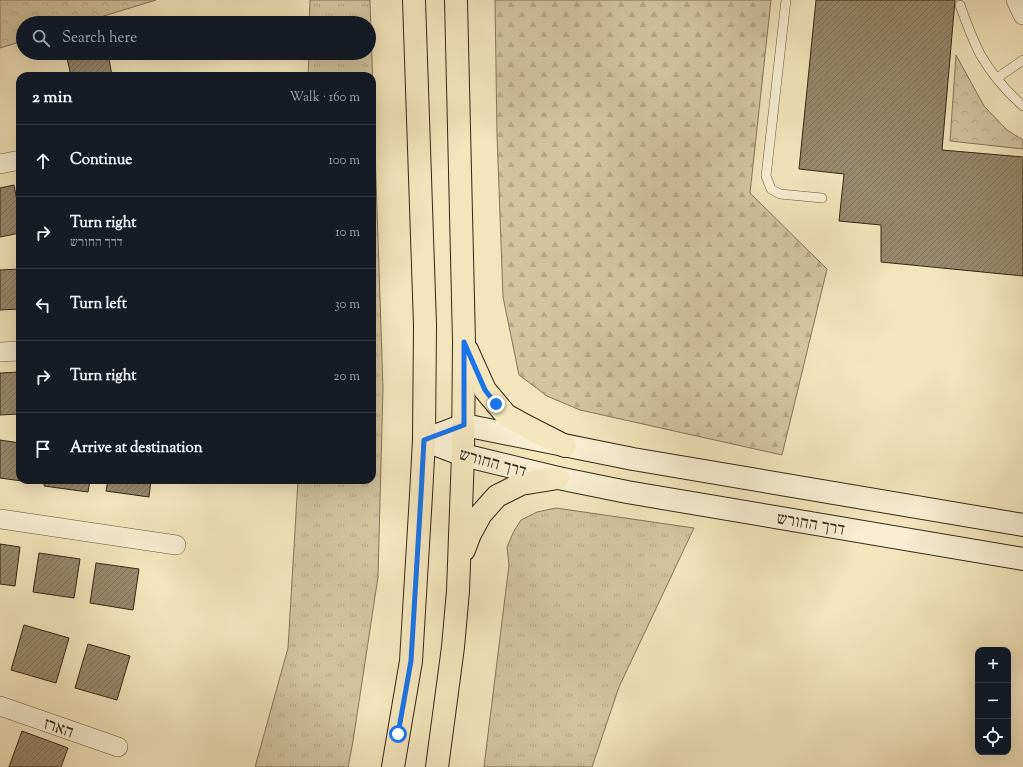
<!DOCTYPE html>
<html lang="en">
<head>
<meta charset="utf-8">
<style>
  :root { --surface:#171b24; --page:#20242c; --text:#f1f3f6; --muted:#9ea1a6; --line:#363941 }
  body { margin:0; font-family:"Sorts Mill Goudy","Frank Ruhl Libre",serif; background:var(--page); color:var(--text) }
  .controls { position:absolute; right:12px; bottom:12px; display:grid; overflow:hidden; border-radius:8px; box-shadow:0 4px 16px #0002 }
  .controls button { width:36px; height:36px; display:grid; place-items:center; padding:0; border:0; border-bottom:1px solid var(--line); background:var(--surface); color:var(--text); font:20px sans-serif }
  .stop { position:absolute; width:12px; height:12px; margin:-9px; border:3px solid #1a73e8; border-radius:50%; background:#fff }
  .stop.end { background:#1a73e8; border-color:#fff; box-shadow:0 1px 4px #0008 }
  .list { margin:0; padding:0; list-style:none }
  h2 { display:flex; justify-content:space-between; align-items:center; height:52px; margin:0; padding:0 16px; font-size:17px }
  h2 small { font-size:13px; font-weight:400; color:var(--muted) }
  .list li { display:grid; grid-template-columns:26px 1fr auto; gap:12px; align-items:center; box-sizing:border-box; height:72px; padding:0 16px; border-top:1px solid var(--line) }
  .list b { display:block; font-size:15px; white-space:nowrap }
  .list p { margin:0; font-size:13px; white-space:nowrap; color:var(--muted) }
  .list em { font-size:13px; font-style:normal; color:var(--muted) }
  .icon { flex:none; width:22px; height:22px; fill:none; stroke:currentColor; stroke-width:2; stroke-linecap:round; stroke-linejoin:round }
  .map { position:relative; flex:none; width:1023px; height:767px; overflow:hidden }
  .search { position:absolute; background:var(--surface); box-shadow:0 4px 16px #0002; left:16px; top:16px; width:360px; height:44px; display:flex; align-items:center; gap:10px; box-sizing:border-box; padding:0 14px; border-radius:22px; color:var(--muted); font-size:15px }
  .panel { position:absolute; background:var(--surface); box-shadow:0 4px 16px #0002; left:16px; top:72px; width:360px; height:412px; border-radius:12px }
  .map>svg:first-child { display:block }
  .grass { fill:url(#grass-tufts); stroke:#86765d }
  .forest { fill:url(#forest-firs); stroke:#86765d }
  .park { fill:url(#park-crowns); stroke:#86765d }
  .building { fill:url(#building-hatch); stroke:#37261a }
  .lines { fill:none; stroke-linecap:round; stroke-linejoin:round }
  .lane-casing { stroke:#665642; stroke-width:10 }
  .street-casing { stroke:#665642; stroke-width:20 }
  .secondary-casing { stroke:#37261a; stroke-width:24 }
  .primary-casing { stroke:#37261a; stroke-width:24 }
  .lane { stroke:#f8eed3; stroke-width:9 }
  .street { stroke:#f8eed3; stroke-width:19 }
  .secondary { stroke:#f8eed3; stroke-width:22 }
  .primary { stroke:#f4e5bc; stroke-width:22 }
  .route { stroke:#1a73e8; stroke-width:5 }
  .labels { text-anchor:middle; stroke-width:3; stroke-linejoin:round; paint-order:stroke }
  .street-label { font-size:17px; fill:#37261a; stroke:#f8eed3 }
</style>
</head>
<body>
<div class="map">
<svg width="1023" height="767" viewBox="0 0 1023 767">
  <defs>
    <pattern id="grass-tufts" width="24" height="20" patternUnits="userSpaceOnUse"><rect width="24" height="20" fill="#d4c5a0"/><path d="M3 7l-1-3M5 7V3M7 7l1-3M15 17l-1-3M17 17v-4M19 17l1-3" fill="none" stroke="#b7a989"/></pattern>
    <pattern id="forest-firs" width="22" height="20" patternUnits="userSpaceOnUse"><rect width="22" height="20" fill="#d4c5a0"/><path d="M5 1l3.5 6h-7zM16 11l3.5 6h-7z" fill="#b7a989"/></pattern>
    <pattern id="park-crowns" width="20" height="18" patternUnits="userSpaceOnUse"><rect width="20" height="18" fill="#d4c5a0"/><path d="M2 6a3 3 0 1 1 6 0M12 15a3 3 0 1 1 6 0" fill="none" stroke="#b7a989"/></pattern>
    <pattern id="building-hatch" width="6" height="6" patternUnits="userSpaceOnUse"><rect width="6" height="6" fill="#99896e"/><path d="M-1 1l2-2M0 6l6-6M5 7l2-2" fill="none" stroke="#7e705a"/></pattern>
  </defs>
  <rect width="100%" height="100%" fill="#f4e5bc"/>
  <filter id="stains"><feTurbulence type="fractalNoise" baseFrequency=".005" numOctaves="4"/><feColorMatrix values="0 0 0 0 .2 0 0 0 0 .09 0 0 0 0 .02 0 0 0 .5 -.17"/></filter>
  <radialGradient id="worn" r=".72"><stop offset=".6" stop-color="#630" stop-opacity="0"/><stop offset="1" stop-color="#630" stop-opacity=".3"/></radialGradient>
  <g class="grass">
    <polygon points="310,0 370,0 383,388 378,577 353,741 348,767 255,767 288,648 298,480 372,480 372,76 308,76 309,53 369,53 369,23 309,23"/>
    <polygon points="556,508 694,528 619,687 592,767 484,767 509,565 507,547 514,531 521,520 537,512"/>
  </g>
  <polygon class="forest" points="495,0 771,0 750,193 827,269 782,455 580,410 547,396 519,375 503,297 497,135"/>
  <g class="park">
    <polygon points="0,0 156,0 81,23 23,23 23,41 0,48"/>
    <polygon points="956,55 984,106 1007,130 1023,140 1023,149 950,141"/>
  </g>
  <g class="building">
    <polygon points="816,0 955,0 942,150 1023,157 1023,276 881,262 881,225 839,221 844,174 799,169"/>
    <polygon points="92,53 108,53 112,76 71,76 67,58"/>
    <polygon points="14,185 20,216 20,233 0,237 0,188"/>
    <polygon points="20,269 20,309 0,310 0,270"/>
    <polygon points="20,372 20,414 0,415 0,373"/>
    <polygon points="0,440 20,443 20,480 22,480 22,481 0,478"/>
    <polygon points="44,480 90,480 88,492 44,486"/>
    <polygon points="108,480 151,480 149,497 106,491"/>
    <polygon points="0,544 20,547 15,586 0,584"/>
    <polygon points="39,553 80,559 74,598 33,592"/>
    <polygon points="96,563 139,569 133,610 90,603"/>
    <polygon points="24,625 69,638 56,683 11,670"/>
    <polygon points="88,644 130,656 117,700 75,688"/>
    <polygon points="22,731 68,748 61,767 9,767"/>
  </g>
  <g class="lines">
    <g class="lane-casing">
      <g id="lane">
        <polyline points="786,0 766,176 771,189 780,194 822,198"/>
        <path d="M960 5C966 22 972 38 980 54 991 73 1007 92 1023 106"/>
        <polyline points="997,78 1023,60"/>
      </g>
    </g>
    <g class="street-casing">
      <g id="street">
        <polyline points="1016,0 1023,15"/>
        <polyline points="0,164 20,160"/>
        <polyline points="0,352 20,351"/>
        <polyline points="0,519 176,545"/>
        <polyline points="0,706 118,747"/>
      </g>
    </g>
    <g class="secondary-casing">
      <g id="secondary">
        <polyline points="424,440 463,455 558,478 627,492 1023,559"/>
        <polyline points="424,440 464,425 633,459 1023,525"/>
      </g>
    </g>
    <g class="primary-casing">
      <g id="primary">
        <polyline points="467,350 485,390 506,415 524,425 565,446"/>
        <polyline points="464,550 470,534 481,514 497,496 521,484 558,478"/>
        <polyline points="393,767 411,661 421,495 424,440 425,325 414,0"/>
        <polyline points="437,767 453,647 458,591 463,455 464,342 456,0"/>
      </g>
    </g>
    <use href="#lane" class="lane"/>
    <use href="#street" class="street"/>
    <use href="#secondary" class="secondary"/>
    <use href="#primary" class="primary"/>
  </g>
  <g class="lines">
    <polyline class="route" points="398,734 411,661 421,495 424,440 464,425 464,342 485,390 496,404"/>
  </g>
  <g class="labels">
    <g class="street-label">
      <text transform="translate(493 462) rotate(15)" y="6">דרך החורש</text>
      <text transform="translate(811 523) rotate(10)" y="6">דרך החורש</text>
      <text transform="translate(59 727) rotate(19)" y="6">הארז</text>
    </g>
  </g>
  <rect width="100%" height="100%" filter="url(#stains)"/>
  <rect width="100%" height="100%" fill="url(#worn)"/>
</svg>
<div class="controls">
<button>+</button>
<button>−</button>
<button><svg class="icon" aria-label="locate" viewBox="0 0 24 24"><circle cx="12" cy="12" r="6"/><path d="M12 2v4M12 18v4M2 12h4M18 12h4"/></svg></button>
</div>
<div class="stop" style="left:398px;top:734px"></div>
<div class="stop end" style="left:496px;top:404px"></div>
<div class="search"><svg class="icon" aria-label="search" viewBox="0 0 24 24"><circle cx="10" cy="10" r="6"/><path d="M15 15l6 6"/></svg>Search here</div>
<section class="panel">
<h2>2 min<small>Walk · 160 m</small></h2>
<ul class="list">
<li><svg class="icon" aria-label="ahead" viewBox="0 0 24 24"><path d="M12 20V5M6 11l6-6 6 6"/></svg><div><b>Continue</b></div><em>100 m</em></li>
<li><svg class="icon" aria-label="right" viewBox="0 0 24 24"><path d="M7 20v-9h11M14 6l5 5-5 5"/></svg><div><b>Turn right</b><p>דרך החורש</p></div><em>10 m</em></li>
<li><svg class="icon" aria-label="left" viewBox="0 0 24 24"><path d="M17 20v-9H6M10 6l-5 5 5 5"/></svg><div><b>Turn left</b></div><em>30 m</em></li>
<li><svg class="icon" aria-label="right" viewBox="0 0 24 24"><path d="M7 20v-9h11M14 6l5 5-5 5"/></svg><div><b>Turn right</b></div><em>20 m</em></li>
<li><svg class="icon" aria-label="arrive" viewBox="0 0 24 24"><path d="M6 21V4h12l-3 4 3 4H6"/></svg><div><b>Arrive at destination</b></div></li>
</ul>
</section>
</div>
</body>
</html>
